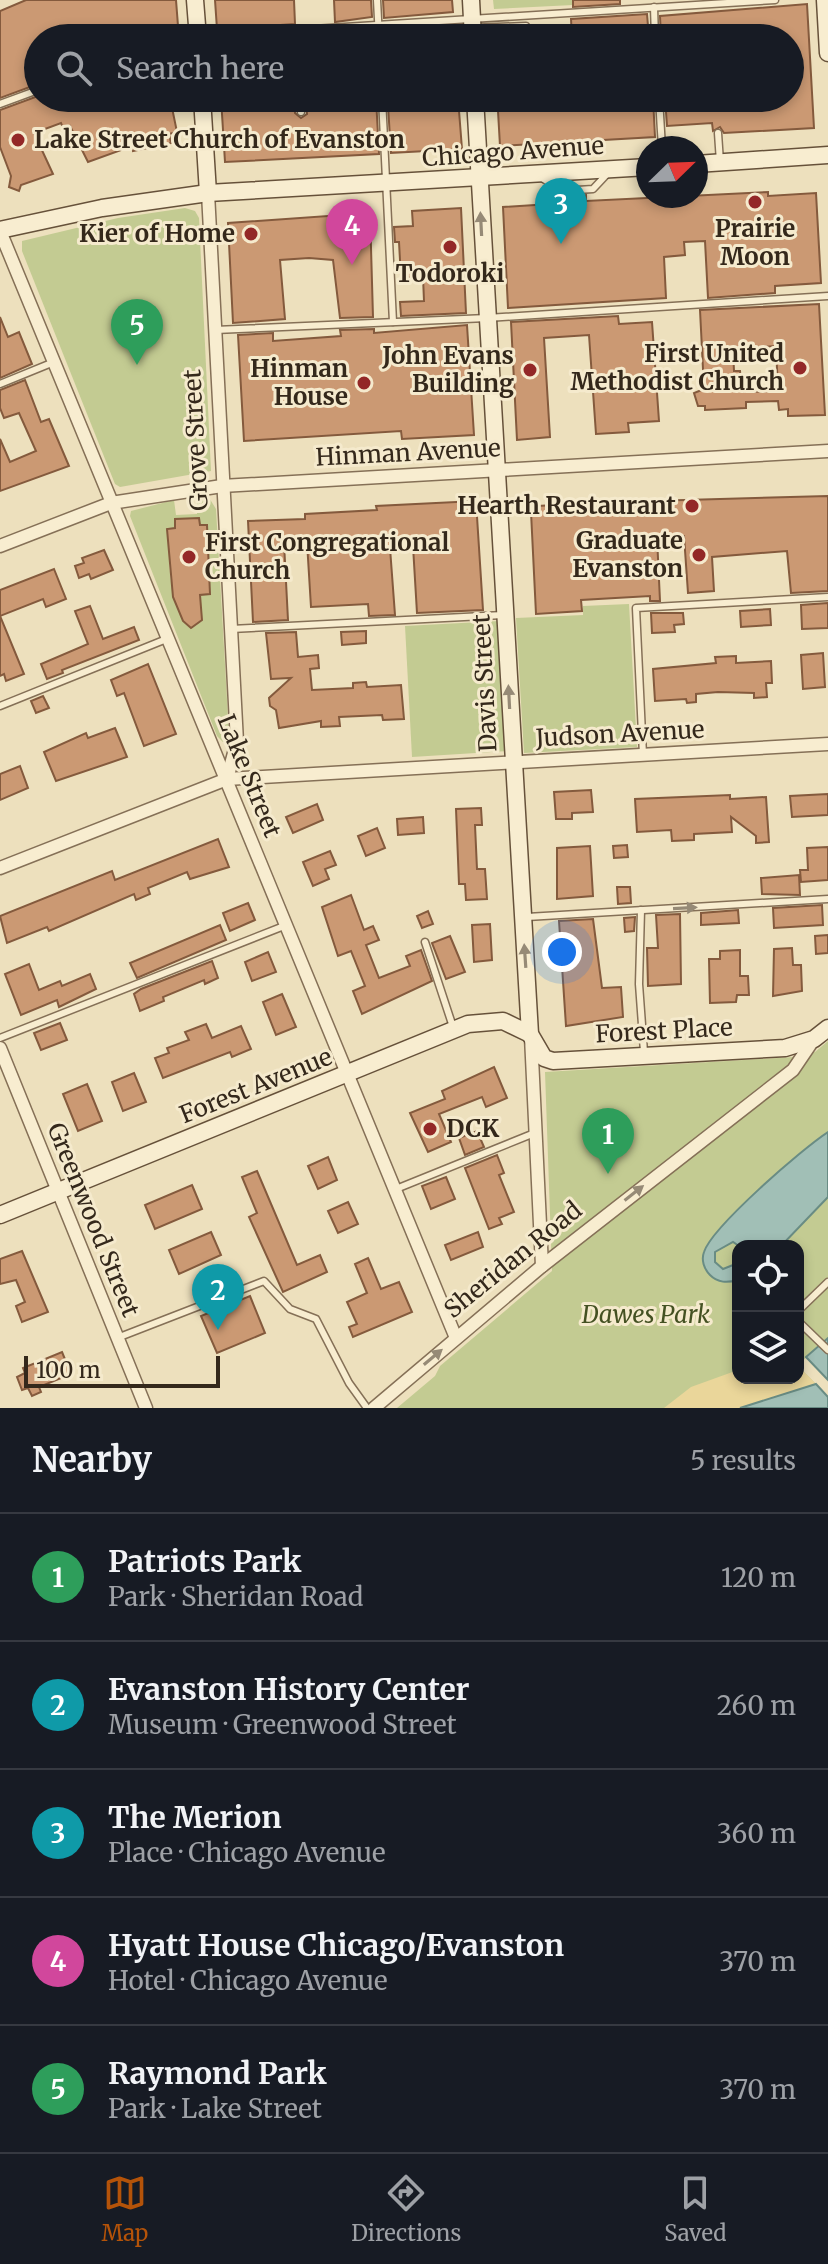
<!DOCTYPE html>
<html lang="en">
<head>
<meta charset="utf-8">
<style>
  :root { --surface:#171b24; --page:#242831; --text:#f1f3f6; --muted:#9ea1a6; --line:#363941; --accent:#b45309 }
  body { margin:0; font-family:Merriweather,serif; background:var(--page); color:var(--text) }
  .controls { position:absolute; right:24px; bottom:24px; display:grid; overflow:hidden; border-radius:16px; box-shadow:0 4px 12px #0003 }
  .controls button { width:72px; height:72px; display:grid; place-items:center; padding:0; border:0; border-bottom:2px solid var(--line); background:var(--surface); color:var(--text); font:40px sans-serif }
  .compass { position:absolute; left:636px; top:136px; width:72px; height:72px; border-radius:50%; background:var(--surface); box-shadow:0 4px 12px #0003; rotate:67deg }
  .scale { position:absolute; left:24px; bottom:20px; width:196px; box-sizing:border-box; padding-left:8px; border:4px solid #34281b; border-top:0; font-size:22px; line-height:28px; white-space:nowrap; color:#34281b; -webkit-text-stroke:6px #f5eacd; paint-order:stroke }
  .you { position:absolute; left:562px; top:952px; width:28px; height:28px; margin:-20px; border:6px solid #fff; border-radius:50%; background:#1a73e8; box-shadow:0 0 0 12px #1a73e833 }
  .badge { display:grid; place-items:center; width:52px; height:52px; border-radius:50%; background:var(--accent); color:#fff; font-size:26px; font-weight:700 }
  .pin { position:absolute; translate:-50% -66px; filter:drop-shadow(0 2px 4px #0008) }
  .pin::after { content:''; position:absolute; top:42px; width:28px; height:24px; background:inherit; clip-path:polygon(0 0,100% 0,50% 100%) }
  .list { margin:0; padding:0; list-style:none }
  h2 { display:flex; justify-content:space-between; align-items:center; height:104px; margin:0; padding:0 32px; font-size:34px }
  h2 small { font-size:26px; font-weight:400; color:var(--muted) }
  .list li { display:grid; grid-template-columns:52px 1fr auto; gap:24px; align-items:center; box-sizing:border-box; height:128px; padding:0 32px; border-top:2px solid var(--line) }
  .list b { display:block; font-size:30px; white-space:nowrap }
  .list p { margin:0; font-size:26px; white-space:nowrap; color:var(--muted) }
  .list em { font-size:26px; font-style:normal; color:var(--muted) }
  .icon { flex:none; width:44px; height:44px; fill:none; stroke:currentColor; stroke-width:2; stroke-linecap:round; stroke-linejoin:round }
  .map { position:relative; flex:none; width:828px; height:1408px; overflow:hidden }
  .search { position:absolute; background:var(--surface); box-shadow:0 4px 12px #0003; left:24px; right:24px; top:24px; height:88px; display:flex; align-items:center; gap:20px; box-sizing:border-box; padding:0 28px; border-radius:44px; color:var(--muted); font-size:30px }
  .sheet { height:744px; background:var(--surface) }
  nav { display:flex; justify-content:space-around; align-items:center; box-sizing:border-box; height:112px; border-top:2px solid var(--line); background:var(--surface); font-size:22px; color:var(--muted) }
  nav a { display:grid; justify-items:center; gap:4px }
  nav .on { color:var(--accent) }
  .map>svg:first-child { display:block }
  .green { fill:#c3cb92; fill-rule:evenodd }
  .sand { fill:#ead69a }
  .water { fill:#a1bfb6; stroke:#698c84; stroke-width:2 }
  .building { fill:#cb9973; stroke:#845a3d; stroke-width:2; fill-rule:evenodd }
  .lines { fill:none; stroke-linecap:round; stroke-linejoin:round }
  .lane-casing { stroke:#857057; stroke-width:9 }
  .street-casing { stroke:#857057; stroke-width:15 }
  .secondary-casing { stroke:#66513a; stroke-width:19 }
  .lane { stroke:#f8edd0; stroke-width:6 }
  .street { stroke:#f8edd0; stroke-width:12 }
  .secondary { stroke:#f8edd0; stroke-width:16 }
  .oneway { fill:#968a76 }
  .poi-dot { fill:#932827; stroke:#f5eacd; stroke-width:3 }
  .labels { text-anchor:middle; stroke-width:6; stroke-linejoin:round; paint-order:stroke }
  .poi-label { font-size:24px; font-weight:bold; fill:#34281b; stroke:#f5eacd; text-anchor:end }
  .street-label { font-size:24px; fill:#34281b; stroke:#f5eacd }
  .park-label { font-size:24px; font-style:italic; fill:#445122; stroke:#f5eacd }
</style>
</head>
<body>
<div class="map">
<svg width="828" height="1408" viewBox="0 0 828 1408">
  <rect width="100%" height="100%" fill="#ede0bd"/>
  <g class="green">
    <polygon points="493,0 573,0 573,5 494,9"/>
    <polygon points="185,208 195,211 199,218 211,471 120,487 115,484 22,251 22,241 118,218"/>
    <path d="M208 496 216 509 229 734 223 742 217 736 130 516 131 511 174 500 176 515 197 514V497ZM199 518 200 525H207L210 593 200 595 202 620 191 628C167 607 170 563 168 529L175 528V519Z"/>
    <polygon points="629,604 637,747 524,753 516,618 583,615 583,606"/>
    <polygon points="499,621 508,751 412,757 405,626"/>
    <polygon points="828,1041 828,1338 798,1365 798,1246 738,1246 738,1378 798,1378 798,1366 816,1384 740,1408 397,1408 435,1376 440,1366 552,1271 545,1072 794,1057 815,1052"/>
  </g>
  <polygon class="sand" points="798,1366 816,1384 740,1408 664,1408 691,1387 738,1370 738,1378 798,1378"/>
  <g class="water">
    <path d="M828 1132V1197L781 1246H739L733 1242 715 1252V1262L723 1269 738 1263V1280C727 1283 718 1283 710 1275 704 1269 701 1260 704 1252 712 1227 803 1148 828 1132Z"/>
    <polygon points="828,1338 828,1380 806,1357"/>
    <polygon points="816,1384 828,1397 828,1408 740,1408"/>
  </g>
  <g class="building">
    <polygon points="26,0 176,0 178,26 152,38 38,38 38,84 0,98 0,11"/>
    <polygon points="215,0 294,0 295,24 217,29"/>
    <polygon points="334,0 371,0 372,17 335,22"/>
    <polygon points="383,0 452,0 453,12 384,18"/>
    <polygon points="573,0 620,0 620,4 573,7"/>
    <polygon points="807,4 814,128 724,133 720,127 713,131 712,123 667,126 665,98 790,98 790,38 661,38 660,16"/>
    <polygon points="647,14 649,38 572,38 571,19"/>
    <polygon points="452,26 452,38 385,38 385,30"/>
    <polygon points="38,96 170,98 177,132 169,134 171,143 133,151 132,146 88,162 70,126 63,128 61,123 34,133 53,174 21,185 19,191 9,187 11,176 0,147 0,110"/>
    <polygon points="221,98 294,98 295,113 301,118 307,114 306,98 376,98 379,154 225,162"/>
    <polygon points="407,98 458,98 462,149 391,153 388,106 407,102"/>
    <polygon points="576,98 653,98 655,137 500,146 498,111 577,107"/>
    <polygon points="768,192 768,196 816,193 821,283 775,286 775,293 708,298 705,241 684,242 685,255 664,257 666,298 508,308 503,207 566,203 566,197 586,195 586,201"/>
    <polygon points="461,208 466,313 401,316 400,302 424,301 423,277 401,278 399,242 395,242 394,227 413,226 412,211"/>
    <polygon points="370,213 373,317 340,318 333,260 309,258 280,260 285,319 233,323 228,223"/>
    <path d="M819 304 825 415 788 416V409L779 410 778 401 746 402V408L705 410V406H698L694 393 704 389 700 310ZM776 346 778 391 746 392 745 379 741 380 740 371H734L733 349Z"/>
    <polygon points="618,316 619,324 652,322 659,421 628,423 629,432 596,434 589,335 544,338 550,437 517,440 511,322"/>
    <polygon points="0,317 8,337 19,332 32,364 0,378"/>
    <polygon points="467,325 474,435 402,439 401,431 244,441 238,335 273,333 273,341 341,336 340,330 374,329 374,333"/>
    <polygon points="25,380 41,422 49,419 69,466 0,491 0,439 10,462 36,451 19,413 4,418 0,408 0,390"/>
    <polygon points="828,496 828,591 791,593 787,551 712,557 714,591 688,593 684,536 657,537 660,601 650,601 650,596 581,600 582,611 536,614 531,512 537,506 592,503 593,508 615,506 615,502"/>
    <polygon points="476,501 483,610 417,613 413,546 390,548 395,615 369,616 368,604 311,607 307,542 284,543 288,620 253,622 248,521 305,519 305,514 377,510 376,506"/>
    <polygon points="199,518 200,525 207,525 210,594 200,595 202,620 191,628 183,621 173,597 167,529 175,528 175,519"/>
    <polygon points="104,550 113,570 91,579 89,574 79,578 75,566 84,563 82,558"/>
    <polygon points="54,569 66,599 46,607 43,599 0,616 0,590"/>
    <polygon points="828,603 828,628 802,629 801,605"/>
    <polygon points="90,606 103,639 134,627 139,640 62,670 63,673 47,679 41,664 88,644 75,611"/>
    <polygon points="770,609 771,625 741,627 740,611"/>
    <polygon points="651,613 683,613 684,624 674,625 675,632 652,633"/>
    <polygon points="0,616 24,674 6,681 4,674 0,676"/>
    <polygon points="366,631 366,643 342,645 341,632"/>
    <polygon points="296,632 298,657 318,655 319,668 310,669 312,690 353,688 353,683 366,682 367,687 401,685 404,719 383,720 382,715 339,717 340,726 321,727 321,721 279,728 276,710 270,706 269,698 291,678 271,679 266,633"/>
    <polygon points="823,653 825,687 803,689 801,655"/>
    <polygon points="736,656 736,663 771,661 772,683 766,683 767,697 754,698 754,693 718,692 696,694 696,702 687,703 686,699 655,701 653,669 716,663 715,657"/>
    <polygon points="148,664 176,734 144,746 124,693 117,696 111,680"/>
    <polygon points="43,696 49,708 36,713 31,701"/>
    <polygon points="115,728 127,757 56,781 44,752 86,733 88,738"/>
    <polygon points="20,766 28,788 0,800 0,774"/>
    <polygon points="591,790 593,812 572,813 572,819 556,819 554,792"/>
    <polygon points="828,794 828,815 792,817 790,796"/>
    <polygon points="730,795 730,799 766,797 769,842 756,843 756,836 731,817 732,832 694,834 694,840 672,841 671,830 637,832 635,799"/>
    <polygon points="317,804 323,820 293,833 286,817"/>
    <polygon points="481,808 482,825 475,825 477,869 485,869 487,899 466,900 465,884 459,884 456,809"/>
    <polygon points="423,817 424,833 398,835 397,819"/>
    <polygon points="377,828 385,848 366,856 358,836"/>
    <polygon points="218,839 229,867 190,879 187,872 148,888 150,894 136,900 134,894 49,931 47,927 7,943 0,916 112,871 115,880"/>
    <polygon points="627,845 628,857 614,858 613,846"/>
    <polygon points="590,846 593,896 557,899 557,848"/>
    <polygon points="828,847 828,880 801,882 800,870 808,870 807,848"/>
    <polygon points="330,851 336,865 325,869 329,879 313,886 303,862"/>
    <polygon points="799,875 800,895 762,894 761,878"/>
    <polygon points="617,887 630,887 631,903 618,904"/>
    <polygon points="351,895 364,930 373,926 379,940 366,945 379,978 410,966 406,956 421,950 432,981 362,1014 353,991 365,986 351,951 338,956 322,907"/>
    <polygon points="248,903 255,920 230,931 223,913"/>
    <polygon points="822,905 823,925 774,928 773,908"/>
    <polygon points="738,910 739,923 701,925 701,913"/>
    <polygon points="428,911 433,924 422,928 417,916"/>
    <polygon points="680,914 681,984 648,986 647,948 658,948 656,915"/>
    <polygon points="635,917 634,931 625,932 624,918"/>
    <polygon points="593,919 602,988 621,987 623,1017 566,1026 559,921"/>
    <polygon points="490,924 492,960 474,962 472,925"/>
    <polygon points="220,925 226,940 137,978 130,963"/>
    <polygon points="828,935 828,953 816,954 815,936"/>
    <polygon points="450,936 465,972 446,979 432,943"/>
    <polygon points="792,948 793,965 801,965 802,991 773,996 774,949"/>
    <polygon points="740,950 740,976 748,976 749,995 737,995 736,1002 710,1003 709,959 720,959 720,951"/>
    <polygon points="268,952 276,972 252,981 245,962"/>
    <polygon points="212,961 218,978 205,984 204,980 163,997 164,1001 140,1011 134,994 141,989"/>
    <polygon points="29,964 39,990 60,981 62,986 90,974 96,989 59,1007 57,1000 21,1015 5,974"/>
    <polygon points="282,994 296,1027 276,1035 263,1002"/>
    <polygon points="60,1023 67,1040 41,1050 34,1033"/>
    <polygon points="206,1024 212,1038 241,1026 251,1049 232,1057 230,1052 163,1078 155,1058 169,1053 167,1048 189,1040 185,1032"/>
    <polygon points="494,1067 507,1098 486,1107 482,1097 439,1114 451,1142 428,1152 410,1113 445,1099 442,1091"/>
    <polygon points="134,1073 146,1102 123,1111 112,1082"/>
    <polygon points="87,1084 102,1121 78,1131 63,1094"/>
    <polygon points="477,1131 484,1147 465,1155 459,1138"/>
    <polygon points="497,1155 504,1173 499,1175 514,1212 499,1218 502,1224 489,1229 465,1168"/>
    <polygon points="328,1157 337,1180 318,1189 308,1166"/>
    <polygon points="257,1171 297,1265 320,1255 327,1272 283,1292 249,1217 257,1213 242,1177"/>
    <polygon points="446,1177 455,1199 431,1209 422,1186"/>
    <polygon points="192,1185 202,1209 155,1229 145,1205"/>
    <polygon points="348,1202 358,1224 338,1233 328,1211"/>
    <polygon points="211,1232 221,1255 179,1274 169,1250"/>
    <polygon points="478,1232 483,1247 451,1260 445,1245"/>
    <polygon points="22,1251 48,1312 22,1322 16,1306 25,1302 16,1280 0,1284 0,1259"/>
    <polygon points="368,1258 381,1289 399,1282 412,1312 353,1337 349,1327 357,1324 347,1302 367,1293 355,1264"/>
    <polygon points="250,1296 265,1333 217,1353 201,1316"/>
    <polygon points="62,1352 71,1374 39,1387 41,1392 32,1396 28,1388 22,1390 17,1377 25,1373 23,1368"/>
  </g>
  <g class="lines">
    <g class="lane-casing">
      <g id="lane">
        <polyline points="377,0 379,38"/>
        <polyline points="654,7 655,38"/>
        <polyline points="473,28 526,26 530,32"/>
        <polyline points="474,34 530,32 536,38"/>
        <polyline points="169,38 775,0"/>
        <polyline points="300,98 301,112"/>
        <polyline points="382,98 393,322"/>
        <polyline points="659,98 662,148"/>
        <polyline points="0,104 38,90"/>
        <polyline points="718,133 720,162"/>
        <polyline points="539,176 562,191 593,189 608,173"/>
        <polyline points="215,330 487,318 828,296"/>
        <polyline points="0,384 54,362"/>
        <polyline points="231,629 503,615"/>
        <polyline points="0,706 169,638"/>
        <polyline points="643,755 636,608 828,597"/>
        <polyline points="641,910 639,984 644,1052"/>
        <polyline points="527,917 828,899"/>
        <polyline points="425,942 454,1030"/>
        <polyline points="0,1038 284,926"/>
        <polyline points="396,1189 537,1132"/>
        <polyline points="798,1311 828,1282"/>
        <polyline points="798,1321 828,1350"/>
        <polyline points="117,1338 264,1281 290,1309 316,1319 349,1383 367,1408"/>
      </g>
    </g>
    <g class="street-casing">
      <g id="street">
        <polyline points="208,193 237,742 227,779"/>
        <polyline points="0,231 456,1338"/>
        <polyline points="0,546 111,503 222,486 828,451"/>
        <polyline points="0,868 227,779 828,744"/>
        <polyline points="531,1037 542,1266"/>
        <polyline points="0,1048 146,1408"/>
        <polyline points="374,1408 542,1266 793,1070 814,1039"/>
      </g>
    </g>
    <g class="secondary-casing">
      <g id="secondary">
        <polyline points="195,0 198,38"/>
        <polyline points="471,0 473,38"/>
        <polyline points="825,0 828,53"/>
        <polyline points="202,98 208,193"/>
        <polyline points="475,98 530,1034 544,1058 553,1061 785,1048 814,1039 828,1028"/>
        <polyline points="696,164 828,155"/>
        <polyline points="0,230 102,208 208,193 648,167"/>
        <polyline points="0,1215 468,1024 503,1021 530,1034"/>
      </g>
    </g>
    <use href="#lane" class="lane"/>
    <use href="#street" class="street"/>
    <use href="#secondary" class="secondary"/>
  </g>
  <defs><path id="oneway-solid" d="M-6-.8H1V-3.2L6.5 0L1 3.2V.8H-6Z" transform="scale(2)"/></defs>
  <g class="oneway">
    <use href="#oneway-solid" transform="translate(481 224) rotate(-93)"/>
    <use href="#oneway-solid" transform="translate(509 697) rotate(-93)"/>
    <use href="#oneway-solid" transform="translate(685 908) rotate(-3)"/>
    <use href="#oneway-solid" transform="translate(525 956) rotate(-94)"/>
    <use href="#oneway-solid" transform="translate(634 1193) rotate(-38)"/>
    <use href="#oneway-solid" transform="translate(433 1357) rotate(-40)"/>
  </g>
  <g class="poi-dot">
    <circle cx="18" cy="140" r="8"/>
    <circle cx="755" cy="202" r="8"/>
    <circle cx="251" cy="234" r="8"/>
    <circle cx="450" cy="247" r="8"/>
    <circle cx="800" cy="368" r="8"/>
    <circle cx="530" cy="370" r="8"/>
    <circle cx="364" cy="383" r="8"/>
    <circle cx="692" cy="506" r="8"/>
    <circle cx="699" cy="555" r="8"/>
    <circle cx="189" cy="557" r="8"/>
    <circle cx="430" cy="1129" r="8"/>
  </g>
  <g class="labels">
    <g class="poi-label">
      <text x="34" y="148" text-anchor="start">Lake Street Church of Evanston</text>
      <text x="755" y="237" text-anchor="middle">Prairie<tspan x="755" dy="28">Moon</tspan></text>
      <text x="235" y="242">Kier of Home</text>
      <text x="450" y="282" text-anchor="middle">Todoroki</text>
      <text x="784" y="362">First United<tspan x="784" dy="28">Methodist Church</tspan></text>
      <text x="514" y="364">John Evans<tspan x="514" dy="28">Building</tspan></text>
      <text x="348" y="377">Hinman<tspan x="348" dy="28">House</tspan></text>
      <text x="676" y="514">Hearth Restaurant</text>
      <text x="683" y="549">Graduate<tspan x="683" dy="28">Evanston</tspan></text>
      <text x="205" y="551" text-anchor="start">First Congregational<tspan x="205" dy="28">Church</tspan></text>
      <text x="446" y="1137" text-anchor="start">DCK</text>
    </g>
    <g class="street-label">
      <text transform="translate(513 152) rotate(-4)" y="8">Chicago Avenue</text>
      <text transform="translate(196 440) rotate(-93)" y="8">Grove Street</text>
      <text transform="translate(408 453) rotate(-3)" y="8">Hinman Avenue</text>
      <text transform="translate(485 683) rotate(-93)" y="8">Davis Street</text>
      <text transform="translate(620 734) rotate(-3)" y="8">Judson Avenue</text>
      <text transform="translate(249 776) rotate(68)" y="8">Lake Street</text>
      <text transform="translate(664 1031) rotate(-3)" y="8">Forest Place</text>
      <text transform="translate(256 1086) rotate(-22)" y="8">Forest Avenue</text>
      <text transform="translate(93 1220) rotate(68)" y="8">Greenwood Street</text>
      <text transform="translate(513 1260) rotate(-39)" y="8">Sheridan Road</text>
    </g>
    <g class="park-label">
      <text x="646" y="1323">Dawes Park</text>
    </g>
  </g>
</svg>
<div class="controls">
<button><svg class="icon" aria-label="locate" viewBox="0 0 24 24"><circle cx="12" cy="12" r="6"/><path d="M12 2v4M12 18v4M2 12h4M18 12h4"/></svg></button>
<button><svg class="icon" aria-label="layers" viewBox="0 0 24 24"><path d="M12 4l9 5-9 5-9-5zM3 14l9 5 9-5"/></svg></button>
</div>
<svg class="compass" viewBox="-18 -18 36 36"><path d="M0-13l5 13h-10z" fill="#e53935"/><path d="M0 13l5-13h-10z" fill="#9ea1a6"/></svg>
<div class="scale">100 m</div>
<div class="you"></div>
<div class="pin badge" style="left:608px;top:1174px;background:#2e9e5b">1</div>
<div class="pin badge" style="left:218px;top:1330px;background:#0f9aa8">2</div>
<div class="pin badge" style="left:561px;top:244px;background:#0f9aa8">3</div>
<div class="pin badge" style="left:352px;top:265px;background:#d1479c">4</div>
<div class="pin badge" style="left:137px;top:365px;background:#2e9e5b">5</div>
<div class="search"><svg class="icon" aria-label="search" viewBox="0 0 24 24"><circle cx="10" cy="10" r="6"/><path d="M15 15l6 6"/></svg>Search here</div>
</div>
<section class="sheet">
<h2>Nearby<small>5 results</small></h2>
<ul class="list">
<li><span class="badge" style="background:#2e9e5b">1</span><div><b>Patriots Park</b><p>Park · Sheridan Road</p></div><em>120 m</em></li>
<li><span class="badge" style="background:#0f9aa8">2</span><div><b>Evanston History Center</b><p>Museum · Greenwood Street</p></div><em>260 m</em></li>
<li><span class="badge" style="background:#0f9aa8">3</span><div><b>The Merion</b><p>Place · Chicago Avenue</p></div><em>360 m</em></li>
<li><span class="badge" style="background:#d1479c">4</span><div><b>Hyatt House Chicago/Evanston</b><p>Hotel · Chicago Avenue</p></div><em>370 m</em></li>
<li><span class="badge" style="background:#2e9e5b">5</span><div><b>Raymond Park</b><p>Park · Lake Street</p></div><em>370 m</em></li>
</ul>
</section>
<nav>
<a class="on"><svg class="icon" aria-label="map" viewBox="0 0 24 24"><path d="M3 6l6-2 6 2 6-2v14l-6 2-6-2-6 2zM9 4v14M15 6v14"/></svg>Map</a>
<a><svg class="icon" aria-label="directions" viewBox="0 0 24 24"><path d="M12 3l9 9-9 9-9-9zM9 14v-3h6M13 9l2 2-2 2"/></svg>Directions</a>
<a><svg class="icon" aria-label="saved" viewBox="0 0 24 24"><path d="M7 4h10v16l-5-4-5 4z"/></svg>Saved</a>
</nav>
</body>
</html>
